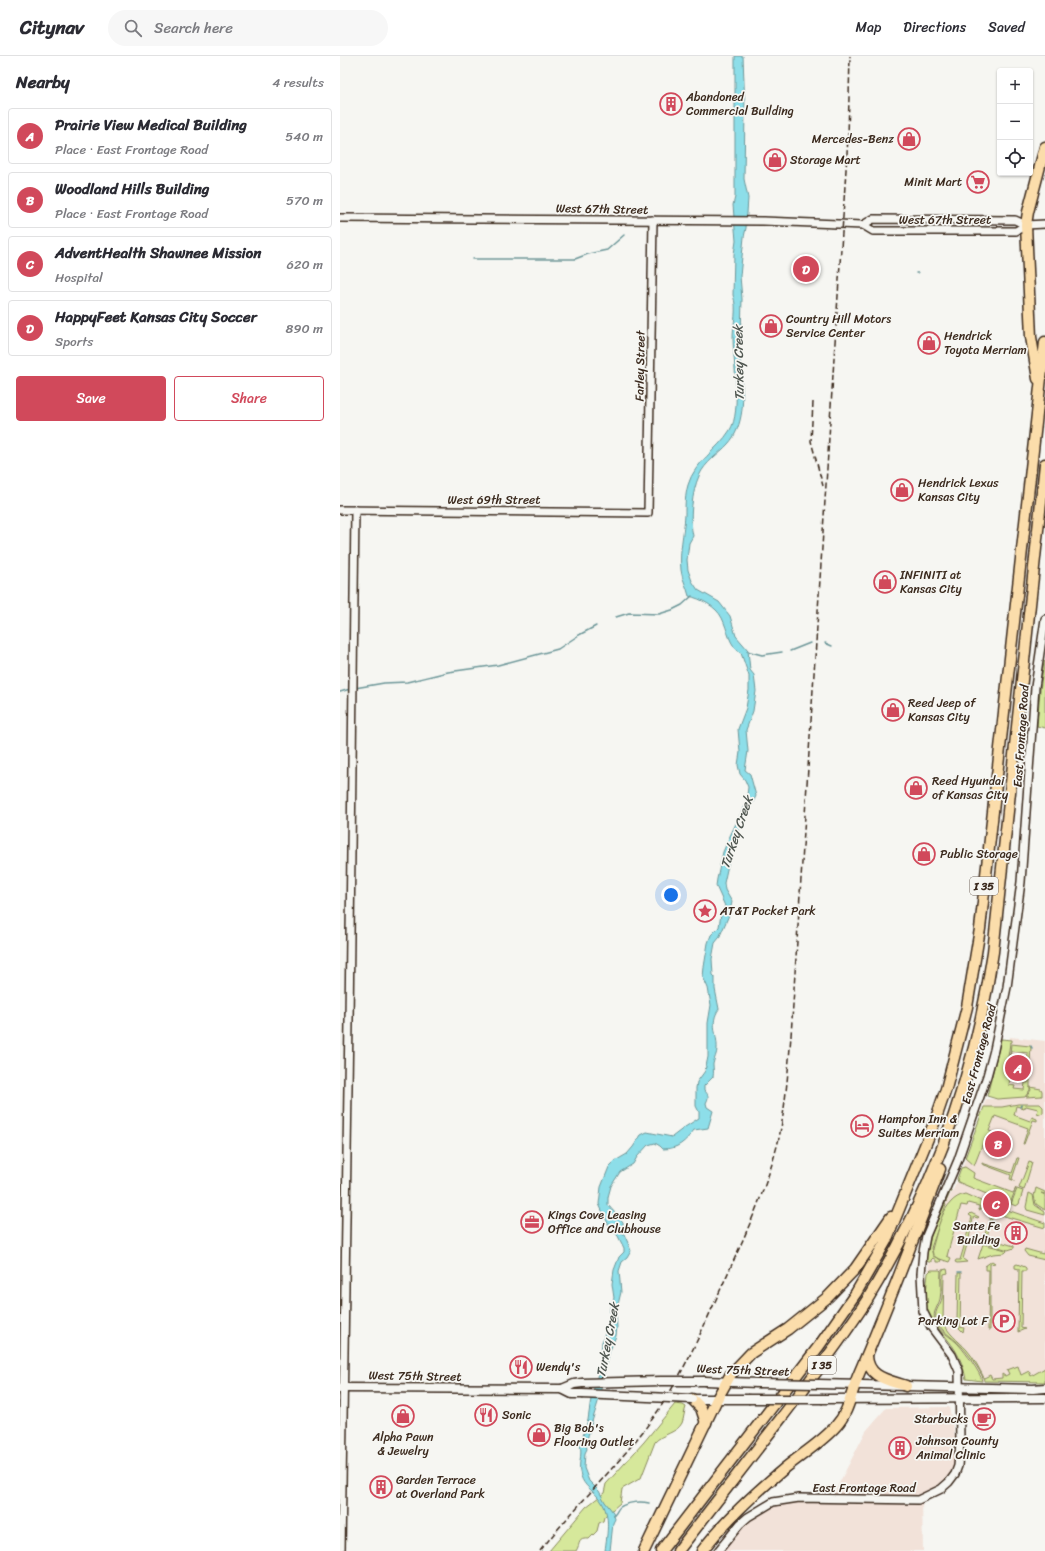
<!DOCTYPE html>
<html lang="en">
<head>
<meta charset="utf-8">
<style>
  :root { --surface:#fff; --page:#f7f7f7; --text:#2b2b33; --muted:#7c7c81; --line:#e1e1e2; --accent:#d1495b }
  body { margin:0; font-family:Sriracha,sans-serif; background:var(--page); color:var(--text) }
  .controls { position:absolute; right:12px; top:12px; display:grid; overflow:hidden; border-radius:4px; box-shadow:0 1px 3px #0004 }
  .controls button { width:36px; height:36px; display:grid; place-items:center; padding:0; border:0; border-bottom:1px solid var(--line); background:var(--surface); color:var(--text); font:20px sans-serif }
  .you { position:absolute; left:331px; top:839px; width:14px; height:14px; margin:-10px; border:3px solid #fff; border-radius:50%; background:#1a73e8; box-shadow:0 0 0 6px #1a73e833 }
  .badge { display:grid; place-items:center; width:26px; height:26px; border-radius:50%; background:var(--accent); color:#fff; font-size:13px; font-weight:700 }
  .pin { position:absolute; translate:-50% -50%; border:2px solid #fff; box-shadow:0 1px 4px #0006 }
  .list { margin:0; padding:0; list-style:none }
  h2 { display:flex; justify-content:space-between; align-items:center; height:52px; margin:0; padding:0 16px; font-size:17px }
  h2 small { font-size:13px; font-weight:400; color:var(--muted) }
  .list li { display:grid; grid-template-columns:26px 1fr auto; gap:12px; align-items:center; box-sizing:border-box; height:56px; margin:0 8px 8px; padding:0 8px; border:1px solid var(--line); border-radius:4px }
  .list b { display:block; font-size:15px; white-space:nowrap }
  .list p { margin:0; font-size:13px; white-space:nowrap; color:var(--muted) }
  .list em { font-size:13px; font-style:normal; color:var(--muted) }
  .actions { display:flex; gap:8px; padding:12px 16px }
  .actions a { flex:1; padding:9px 0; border:1px solid var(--accent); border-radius:4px; text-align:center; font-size:14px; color:var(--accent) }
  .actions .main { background:var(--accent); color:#fff }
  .icon { flex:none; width:22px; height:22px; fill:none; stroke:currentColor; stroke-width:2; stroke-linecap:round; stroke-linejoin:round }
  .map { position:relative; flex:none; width:705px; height:1495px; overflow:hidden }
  header { display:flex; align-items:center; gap:24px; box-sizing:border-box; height:56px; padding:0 20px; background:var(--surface); border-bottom:1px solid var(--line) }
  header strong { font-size:19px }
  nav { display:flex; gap:22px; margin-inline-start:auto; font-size:14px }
  .search { width:280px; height:36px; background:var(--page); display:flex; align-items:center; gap:10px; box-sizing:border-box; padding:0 14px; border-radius:22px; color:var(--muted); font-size:15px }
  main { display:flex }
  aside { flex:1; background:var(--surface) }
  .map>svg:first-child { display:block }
  .built { fill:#f2e2d9 }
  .green { fill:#d6e89b; stroke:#88895c }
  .water { fill:#8ddee9; stroke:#6c9698 }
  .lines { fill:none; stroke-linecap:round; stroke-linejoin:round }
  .stream { stroke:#6c9698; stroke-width:1.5 }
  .tertiary-casing { stroke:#3b2a1e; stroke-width:10 }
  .secondary-casing { stroke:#3b2a1e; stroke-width:11 }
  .motorway-casing { stroke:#3b2a1e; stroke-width:13 }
  .tertiary { stroke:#f6f6f2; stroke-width:7 }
  .secondary { stroke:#f6f6f2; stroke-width:8 }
  .motorway { stroke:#fbddab; stroke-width:10 }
  .rail { stroke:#3b2a1e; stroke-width:1.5; stroke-dasharray:6 3; stroke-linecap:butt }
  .secondary-bridge-casing { stroke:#3b2a1e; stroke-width:11; stroke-linecap:butt }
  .secondary-bridge { stroke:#f6f6f2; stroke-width:8 }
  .labels { text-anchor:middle; stroke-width:3.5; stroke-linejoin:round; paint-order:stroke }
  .shield { fill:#f6f6f2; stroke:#73675e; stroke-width:1 }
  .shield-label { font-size:11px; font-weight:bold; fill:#3b2a1e }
  .poi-label { font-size:12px; fill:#3b2a1e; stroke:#f6f6f2; text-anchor:start }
  .street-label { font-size:12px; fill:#3b2a1e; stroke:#f6f6f2 }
  .water-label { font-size:13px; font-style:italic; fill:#505751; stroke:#f6f6f2 }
</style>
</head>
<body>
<header>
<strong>Citynav</strong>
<div class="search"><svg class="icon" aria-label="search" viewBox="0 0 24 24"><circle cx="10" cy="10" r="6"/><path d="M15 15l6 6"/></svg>Search here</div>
<nav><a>Map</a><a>Directions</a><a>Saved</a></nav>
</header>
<main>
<aside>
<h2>Nearby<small>4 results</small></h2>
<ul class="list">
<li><span class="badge">A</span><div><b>Prairie View Medical Building</b><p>Place · East Frontage Road</p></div><em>540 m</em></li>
<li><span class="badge">B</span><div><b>Woodland Hills Building</b><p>Place · East Frontage Road</p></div><em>570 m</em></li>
<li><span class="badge">C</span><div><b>AdventHealth Shawnee Mission</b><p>Hospital</p></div><em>620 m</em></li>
<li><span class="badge">D</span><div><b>HappyFeet Kansas City Soccer</b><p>Sports</p></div><em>890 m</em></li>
</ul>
<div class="actions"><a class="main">Save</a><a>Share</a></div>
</aside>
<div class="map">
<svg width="705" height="1495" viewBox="0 0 705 1495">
  <rect width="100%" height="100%" fill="#f6f6f2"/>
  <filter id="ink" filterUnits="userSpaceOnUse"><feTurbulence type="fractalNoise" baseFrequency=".025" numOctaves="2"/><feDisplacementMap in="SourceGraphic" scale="8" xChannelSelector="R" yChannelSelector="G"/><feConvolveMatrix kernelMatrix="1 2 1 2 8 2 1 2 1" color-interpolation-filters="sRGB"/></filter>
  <g filter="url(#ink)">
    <g class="built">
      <polygon points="670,981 705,985 705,1325 640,1325 634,1323 612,1287 595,1270 589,1260 587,1251 589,1191 598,1163 618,1124 646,1043 661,1043"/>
      <polygon points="609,1351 619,1401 606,1429 582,1442 583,1495 382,1495 393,1476 433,1446 491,1443 526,1375 546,1352"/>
    </g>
    <g class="green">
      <polygon points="704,605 705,605 705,672 697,670 700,634"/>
      <polygon points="661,983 672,984 672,986 670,987 667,1008 669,1009 669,1014 671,1015 669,1029 675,1030 674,1033 684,1034 685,1027 688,1027 690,1022 690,1034 685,1041 657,1043 647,1040"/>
      <polygon points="671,988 690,990 691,992 689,1016 686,1016 688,997 671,995 669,1007"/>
      <polygon points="690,1031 701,1033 702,1035 702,1040 686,1041 691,1034"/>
      <polygon points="678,1048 700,1048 703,1051 703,1057 700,1058 697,1057 698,1053 686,1050 684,1053 681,1052 681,1049 680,1051 676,1050 674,1059 690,1065 692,1061 697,1063 697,1065 693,1064 684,1088 683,1088 688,1072 655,1060 649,1075 657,1078 655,1084 648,1084 643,1087 634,1110 625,1102 644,1051 662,1051"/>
      <polygon points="677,1102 679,1102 672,1123 675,1125 670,1123 671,1119 642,1108 642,1107 672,1117"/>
      <polygon points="689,1106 692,1107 684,1134 679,1132"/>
      <polygon points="625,1111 634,1117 633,1122 673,1137 676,1132 670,1148 618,1126 617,1123 621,1112"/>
      <polygon points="696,1132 705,1136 705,1138 701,1137 705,1139 705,1154 696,1148 694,1140"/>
      <polygon points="677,1133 683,1135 679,1148 676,1150 671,1148"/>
      <polygon points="611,1134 605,1148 606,1149 591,1192 593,1200 601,1204 600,1206 596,1206 596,1204 593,1202 591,1204 591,1206 588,1206 586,1203 591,1179"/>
      <polygon points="689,1137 693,1139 695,1149 705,1156 705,1159 687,1154 686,1151"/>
      <path d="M625 1138 641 1145V1153L639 1154V1150L628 1147 627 1150 621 1149 607 1200 611 1202 609 1206 597 1202 593 1199 592 1193C598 1174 602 1143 625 1138Z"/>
      <polygon points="650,1148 705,1167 705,1172 654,1157 650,1169 648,1169 652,1156 647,1153"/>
      <polygon points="631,1157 639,1161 638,1162 634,1161 633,1163 629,1182 632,1184 628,1185 623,1203 627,1206 617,1207 615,1206 616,1204 620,1204 626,1184 622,1181 626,1182 632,1161 629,1159"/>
      <polygon points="647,1171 649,1171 647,1182 674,1190 674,1192 668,1194 643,1186"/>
      <polygon points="643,1188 666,1194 667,1195 665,1197 653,1198 638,1203"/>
      <polygon points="705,1192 705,1204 688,1200 684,1195 685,1193 703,1198"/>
      <polygon points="652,1205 655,1207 650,1208 650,1274 648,1274 649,1214 645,1214 645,1210"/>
      <polygon points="677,1208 685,1211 686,1212 686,1215 682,1215 681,1272 685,1273 678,1276 679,1213 675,1212 675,1209"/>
      <path d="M607 1213 608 1217 604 1218 603 1265C607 1277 618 1284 627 1294 634 1302 639 1312 644 1322L650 1319 652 1323 662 1322V1318L665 1320 669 1318 667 1314 678 1310 681 1319 689 1315 691 1320 705 1312V1326L644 1325C643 1317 623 1290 616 1285 609 1279 598 1272 596 1262 594 1254 601 1249 602 1242 603 1233 601 1223 602 1214Z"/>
      <path d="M591 1214H600L601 1215C600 1224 602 1235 600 1243 598 1251 592 1256 595 1264 599 1276 611 1280 619 1289 625 1296 641 1317 642 1325L626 1323C623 1308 618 1296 608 1284 600 1272 588 1266 586 1252 585 1241 587 1228 588 1217Z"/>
      <polygon points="618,1217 621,1217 620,1271 624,1272 623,1276 614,1267 614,1266 617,1265"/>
      <path d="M335 1348 343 1349 346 1351C344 1356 344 1362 342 1367 337 1377 322 1378 315 1386L301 1422 282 1433 280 1447 264 1461 263 1465 259 1467 257 1475 249 1483C237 1482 241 1487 236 1495H209L246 1451 264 1437 266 1428 304 1386Z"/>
    </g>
    <path class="water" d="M395 0H403L405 53 404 123 408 142 406 172 404 181 400 220 402 243 400 318C405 339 404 371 388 388 379 398 365 406 359 420 352 435 349 464 353 480L349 487 347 504 348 514 352 525 358 534 379 546 390 560 396 580 408 594 410 614 414 619 416 635 413 655 406 674 408 695 405 714 410 718 416 740 403 767 394 782 384 827 385 834 392 846 389 859 379 882 375 887 372 903 373 919 375 921V933L379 953C369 967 378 979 377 993 377 998 374 1003 373 1008 373 1012 374 1016 373 1021L364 1030V1034C369 1039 369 1041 366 1047L367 1051 373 1055 368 1072 354 1074C345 1086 338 1093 323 1093L320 1090 315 1087 308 1089 297 1101 293 1108 280 1116 271 1130 268 1141V1149L283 1166V1176L288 1187 291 1195 287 1202 282 1206 279 1215 281 1236 276 1257 277 1271 276 1280 268 1299 259 1343 250 1372 246 1388 247 1393 245 1397 244 1412 249 1425 259 1435 265 1446 273 1456 275 1463 273 1467 270 1495H265C267 1477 272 1457 258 1441 252 1434 244 1430 241 1420 237 1409 243 1399 240 1389L248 1364 251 1343 261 1306 262 1286 269 1265 270 1252 274 1242 272 1228 274 1214 279 1201 284 1196V1192L278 1180 270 1172 259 1148 261 1131 269 1111 275 1105 287 1098 293 1091 301 1079 307 1076 332 1081 345 1071 359 1062V1056L356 1050V1032L357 1026 365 1015 368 1001V967L371 949 368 932 363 921 364 911 368 887 371 879 379 871 381 858 385 850 376 830 377 823 383 796 389 782 406 747 408 731 405 724 400 718 398 709 400 696 398 673 406 652 409 634V620L401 597C389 590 388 574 382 562 376 550 361 543 349 540 347 531 342 523 341 514 339 495 344 477 345 459 345 449 345 440 348 429 355 405 377 395 390 374 402 355 393 305 393 281 393 268 398 253 393 239L394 198 396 185 393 149 395 141Z"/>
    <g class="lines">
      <g class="stream">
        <polyline points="133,203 235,203 248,198 267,194 284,179"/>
        <polyline points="576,217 578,217"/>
        <polyline points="276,561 289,557 319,558 332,554 342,549 352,540"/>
        <polyline points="485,587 492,590"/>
        <polyline points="407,595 422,599 442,596"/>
        <polyline points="450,595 470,587"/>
        <polyline points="15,632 44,627 67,626 108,616 158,609 218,593 239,579 256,570"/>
        <polyline points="0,636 10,633"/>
        <polyline points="691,990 692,992"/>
        <polyline points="680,1051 681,1049"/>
        <polyline points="618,1216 621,1216"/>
        <path d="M274 1459C277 1457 277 1453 280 1451 288 1446 300 1445 309 1447"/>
        <polyline points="362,1484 363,1485"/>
      </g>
      <g class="tertiary-casing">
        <g id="tertiary">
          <polyline points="0,162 423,165 523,169 533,175 676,175 686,169"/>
          <polyline points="523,169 533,163 675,164 686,169 705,168"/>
          <polyline points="0,454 308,457 313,164"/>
          <polyline points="1,1495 9,965 15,454"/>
          <polyline points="378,1495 400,1468 408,1461 433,1446 459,1442 578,1444 601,1433 609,1426 615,1418 618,1410 620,1386 619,1315 612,1299 591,1271 583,1255 581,1218 583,1196 586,1180 618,1104 647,1020 654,994 667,931 681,826 695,631 705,563"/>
        </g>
      </g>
      <g class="secondary-casing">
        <g id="secondary">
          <polyline points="365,1325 418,1327"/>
          <polyline points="479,1328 693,1333 705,1332"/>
          <polyline points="0,1332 222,1333 232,1338 242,1338"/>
          <polyline points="222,1333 234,1328 242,1327"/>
          <polyline points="352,1343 408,1343"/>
          <polyline points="483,1343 705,1342"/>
        </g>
      </g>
      <g class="motorway-casing">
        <g id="motorway">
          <polyline points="698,323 691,281 686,169 688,156 705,91"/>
          <path d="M527 1300C528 1322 549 1324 566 1330"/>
          <polyline points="352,1343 361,1352 366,1367"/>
          <polyline points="304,1495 377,1343 391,1318 411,1297 448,1273 488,1241 515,1213 551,1161"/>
          <polyline points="321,1495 479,1290 516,1237 546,1185 595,1065 606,1033 627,951 640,873 705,286"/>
          <path d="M338 1495C373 1450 407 1406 442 1361 471 1323 501 1285 527 1244 592 1138 635 1019 653 896L705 408"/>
          <path d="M362 1495C385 1464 415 1437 445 1412 462 1398 482 1386 496 1370 509 1356 511 1337 518 1320 547 1252 574 1182 600 1113"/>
        </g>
      </g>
      <use href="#tertiary" class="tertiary"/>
      <use href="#secondary" class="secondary"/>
      <use href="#motorway" class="motorway"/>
      <g class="rail">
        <polyline points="473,346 471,385 483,430"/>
        <path d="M200 1495C236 1449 279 1409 313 1362 340 1324 359 1281 378 1239 401 1188 426 1137 439 1082 446 1048 448 1014 451 980L508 82 510 0"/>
      </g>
      <g class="secondary-bridge-casing">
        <g id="secondary-bridge">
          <polyline points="242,1327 321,1325 365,1325"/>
          <polyline points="418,1327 479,1328"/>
          <polyline points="242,1338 352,1343"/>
          <polyline points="408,1343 483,1343"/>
        </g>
      </g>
      <use href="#secondary-bridge" class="secondary-bridge"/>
    </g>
  </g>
  <defs>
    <g id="building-ring" transform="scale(1.15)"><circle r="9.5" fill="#f6f6f2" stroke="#d1495b" stroke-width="1.5"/><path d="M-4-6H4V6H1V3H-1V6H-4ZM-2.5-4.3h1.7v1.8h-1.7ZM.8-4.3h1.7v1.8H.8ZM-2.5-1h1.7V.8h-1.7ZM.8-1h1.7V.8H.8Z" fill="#d1495b"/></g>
    <g id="shop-ring" transform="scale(1.15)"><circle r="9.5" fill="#f6f6f2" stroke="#d1495b" stroke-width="1.5"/><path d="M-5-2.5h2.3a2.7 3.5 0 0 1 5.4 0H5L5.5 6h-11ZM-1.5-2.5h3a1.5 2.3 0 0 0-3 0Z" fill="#d1495b"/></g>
    <g id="supermarket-ring" transform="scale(1.15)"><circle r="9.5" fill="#f6f6f2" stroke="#d1495b" stroke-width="1.5"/><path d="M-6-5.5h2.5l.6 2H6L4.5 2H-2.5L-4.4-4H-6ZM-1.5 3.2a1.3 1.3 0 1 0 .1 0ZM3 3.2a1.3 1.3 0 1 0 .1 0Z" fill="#d1495b"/></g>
    <g id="sight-ring" transform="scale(1.15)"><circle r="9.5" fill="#f6f6f2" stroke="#d1495b" stroke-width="1.5"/><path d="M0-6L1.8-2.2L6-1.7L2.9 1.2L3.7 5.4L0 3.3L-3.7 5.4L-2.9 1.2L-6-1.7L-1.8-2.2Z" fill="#d1495b"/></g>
    <g id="hotel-ring" transform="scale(1.15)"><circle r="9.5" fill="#f6f6f2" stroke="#d1495b" stroke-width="1.5"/><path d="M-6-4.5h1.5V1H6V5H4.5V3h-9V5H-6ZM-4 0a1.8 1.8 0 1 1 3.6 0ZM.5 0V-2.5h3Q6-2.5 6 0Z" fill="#d1495b"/></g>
    <g id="office-ring" transform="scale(1.15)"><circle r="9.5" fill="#f6f6f2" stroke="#d1495b" stroke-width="1.5"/><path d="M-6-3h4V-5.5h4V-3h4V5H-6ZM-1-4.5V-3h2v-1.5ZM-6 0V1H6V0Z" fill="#d1495b"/></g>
    <g id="parking-ring" transform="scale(1.15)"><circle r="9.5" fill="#f6f6f2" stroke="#d1495b" stroke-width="1.5"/><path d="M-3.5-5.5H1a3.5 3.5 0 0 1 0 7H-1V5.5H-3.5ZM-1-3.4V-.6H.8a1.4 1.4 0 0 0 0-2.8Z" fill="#d1495b"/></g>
    <g id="restaurant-ring" transform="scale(1.15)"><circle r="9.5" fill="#f6f6f2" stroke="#d1495b" stroke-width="1.5"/><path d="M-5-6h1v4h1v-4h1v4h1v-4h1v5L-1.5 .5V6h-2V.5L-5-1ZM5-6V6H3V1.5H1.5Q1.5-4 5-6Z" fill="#d1495b"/></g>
    <g id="cafe-ring" transform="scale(1.15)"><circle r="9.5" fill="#f6f6f2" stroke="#d1495b" stroke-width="1.5"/><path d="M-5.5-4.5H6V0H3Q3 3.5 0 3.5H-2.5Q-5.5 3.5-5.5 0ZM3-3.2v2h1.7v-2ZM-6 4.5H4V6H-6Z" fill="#d1495b"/></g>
  </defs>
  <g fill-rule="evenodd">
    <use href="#building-ring" x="331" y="48"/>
    <use href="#shop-ring" x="569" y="83"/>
    <use href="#shop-ring" x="435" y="104"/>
    <use href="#supermarket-ring" x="638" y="126"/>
    <use href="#shop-ring" x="431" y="270"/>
    <use href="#shop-ring" x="589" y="287"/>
    <use href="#shop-ring" x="562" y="434"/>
    <use href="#shop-ring" x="545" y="526"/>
    <use href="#shop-ring" x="553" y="654"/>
    <use href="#shop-ring" x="576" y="732"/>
    <use href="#shop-ring" x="584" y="798"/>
    <use href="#sight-ring" x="365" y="855"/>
    <use href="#hotel-ring" x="522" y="1070"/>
    <use href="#office-ring" x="192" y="1166"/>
    <use href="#building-ring" x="676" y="1177"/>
    <use href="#parking-ring" x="664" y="1265"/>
    <use href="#restaurant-ring" x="181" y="1311"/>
    <use href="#restaurant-ring" x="146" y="1359"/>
    <use href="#shop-ring" x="63" y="1360"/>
    <use href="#cafe-ring" x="644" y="1363"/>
    <use href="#shop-ring" x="199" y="1379"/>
    <use href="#building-ring" x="560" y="1392"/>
    <use href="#building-ring" x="41" y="1431"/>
  </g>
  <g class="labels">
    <g class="shield">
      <rect x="630" y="821" width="28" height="18" rx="3"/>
      <rect x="468" y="1300" width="28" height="18" rx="3"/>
    </g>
    <g class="shield-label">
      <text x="644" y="834">I 35</text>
      <text x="482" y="1313">I 35</text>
    </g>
    <g class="poi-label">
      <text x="346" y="45">Abandoned<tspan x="346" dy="14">Commercial Building</tspan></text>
      <text x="554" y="87" text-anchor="end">Mercedes-Benz</text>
      <text x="450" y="108">Storage Mart</text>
      <text x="622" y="130" text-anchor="end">Minit Mart</text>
      <text x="446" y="267">Country Hill Motors<tspan x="446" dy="14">Service Center</tspan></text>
      <text x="604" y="284">Hendrick<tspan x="604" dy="14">Toyota Merriam</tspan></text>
      <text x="578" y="431">Hendrick Lexus<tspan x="578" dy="14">Kansas City</tspan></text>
      <text x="560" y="523">INFINITI at<tspan x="560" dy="14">Kansas City</tspan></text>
      <text x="568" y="651">Reed Jeep of<tspan x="568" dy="14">Kansas City</tspan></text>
      <text x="592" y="729">Reed Hyundai<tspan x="592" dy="14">of Kansas City</tspan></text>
      <text x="600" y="802">Public Storage</text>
      <text x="380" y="859">AT&amp;T Pocket Park</text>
      <text x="538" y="1067">Hampton Inn &amp;<tspan x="538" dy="14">Suites Merriam</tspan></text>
      <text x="208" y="1163">Kings Cove Leasing<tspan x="208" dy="14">Office and Clubhouse</tspan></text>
      <text x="660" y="1174" text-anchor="end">Sante Fe<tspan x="660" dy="14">Building</tspan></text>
      <text x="648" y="1269" text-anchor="end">Parking Lot F</text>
      <text x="196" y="1315">Wendy's</text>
      <text x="162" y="1363">Sonic</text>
      <text x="628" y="1367" text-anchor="end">Starbucks</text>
      <text x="214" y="1376">Big Bob's<tspan x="214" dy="14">Flooring Outlet</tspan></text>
      <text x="63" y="1385" text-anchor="middle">Alpha Pawn<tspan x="63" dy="14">&amp; Jewelry</tspan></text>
      <text x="576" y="1389">Johnson County<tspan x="576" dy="14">Animal Clinic</tspan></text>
      <text x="56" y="1428">Garden Terrace<tspan x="56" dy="14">at Overland Park</tspan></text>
    </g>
    <g class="street-label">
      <text transform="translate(262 153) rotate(1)" y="4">West 67th Street</text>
      <text x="605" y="168">West 67th Street</text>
      <text transform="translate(300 310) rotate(-89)" y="4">Farley Street</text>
      <text x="154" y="448">West 69th Street</text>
      <text transform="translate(681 680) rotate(-86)" y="4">East Frontage Road</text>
      <text transform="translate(639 998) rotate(-75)" y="4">East Frontage Road</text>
      <text transform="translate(403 1314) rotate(2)" y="4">West 75th Street</text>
      <text transform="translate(75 1320) rotate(1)" y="4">West 75th Street</text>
      <text x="524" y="1436">East Frontage Road</text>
    </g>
    <g class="water-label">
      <text transform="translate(398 307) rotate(-91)" y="5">Turkey Creek</text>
      <text transform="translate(396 776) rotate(-71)" y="5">Turkey Creek</text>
      <text transform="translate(267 1284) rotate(-79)" y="5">Turkey Creek</text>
    </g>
  </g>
</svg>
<div class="controls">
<button>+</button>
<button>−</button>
<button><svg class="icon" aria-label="locate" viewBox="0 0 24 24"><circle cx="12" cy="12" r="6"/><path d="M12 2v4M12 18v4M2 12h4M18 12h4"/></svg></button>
</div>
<div class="you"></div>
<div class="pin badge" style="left:678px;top:1012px">A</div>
<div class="pin badge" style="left:658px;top:1088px">B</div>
<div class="pin badge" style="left:656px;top:1148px">C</div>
<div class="pin badge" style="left:466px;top:213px">D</div>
</div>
</main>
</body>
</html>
